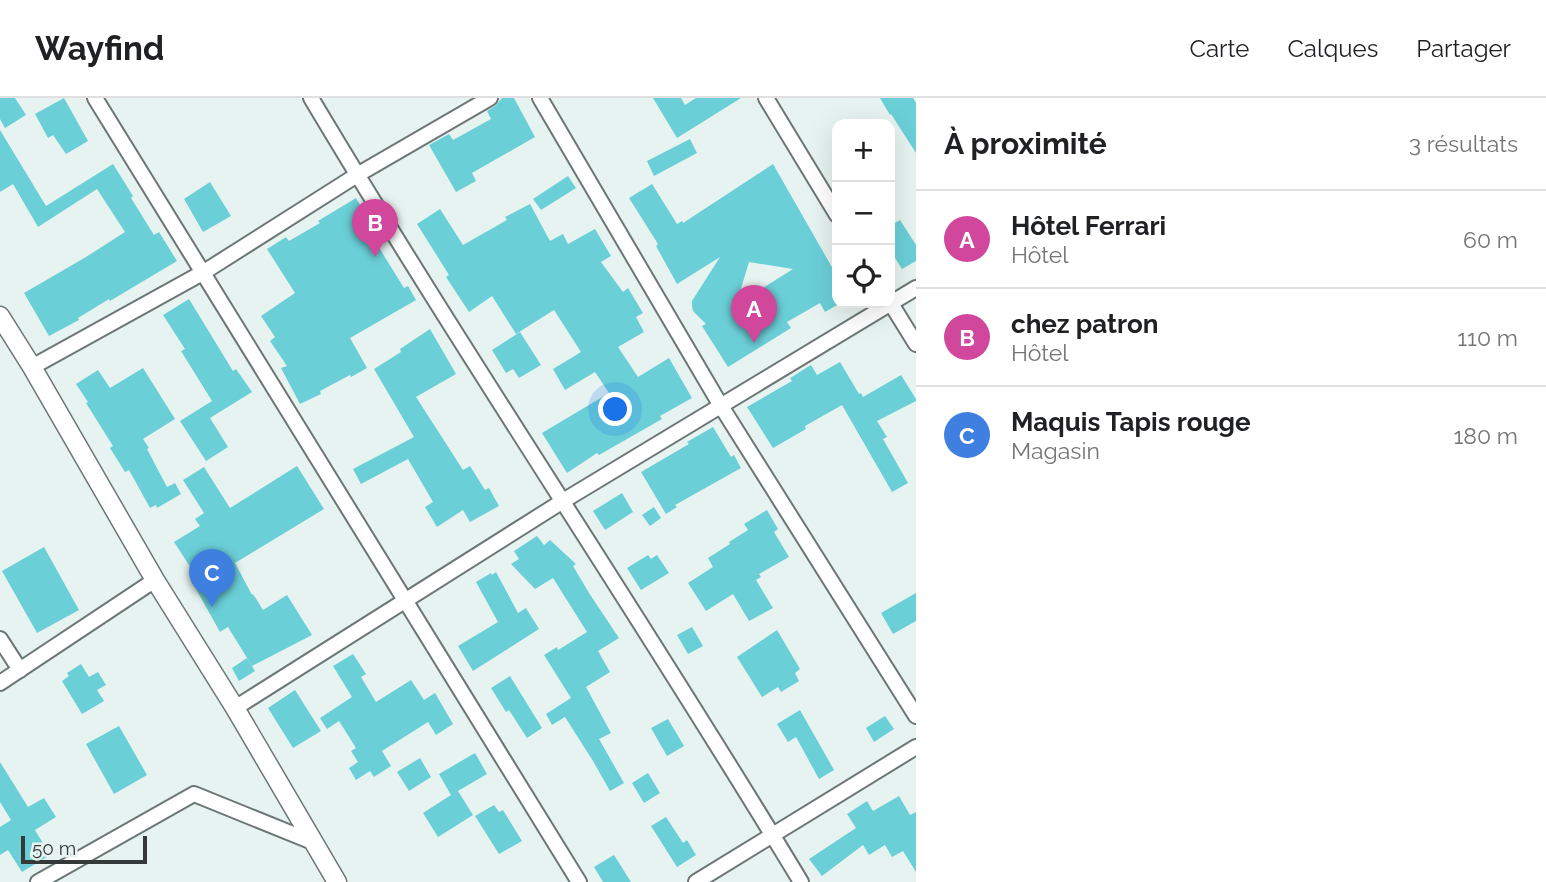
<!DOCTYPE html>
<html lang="fr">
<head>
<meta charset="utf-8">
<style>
  :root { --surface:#fff; --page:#f2f2f2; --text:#202124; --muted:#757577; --line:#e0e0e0; --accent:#755ed8 }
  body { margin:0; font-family:Raleway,sans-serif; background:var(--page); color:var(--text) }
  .controls { position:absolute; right:21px; top:21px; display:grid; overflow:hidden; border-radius:14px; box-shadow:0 7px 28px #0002 }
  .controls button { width:63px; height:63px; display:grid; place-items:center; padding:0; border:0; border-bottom:2px solid var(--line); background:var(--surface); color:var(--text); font:35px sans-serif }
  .scale { position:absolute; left:21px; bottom:18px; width:126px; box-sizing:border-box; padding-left:7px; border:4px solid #353938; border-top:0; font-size:19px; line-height:24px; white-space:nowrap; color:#353938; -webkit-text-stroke:5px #e7f3f0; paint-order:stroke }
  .you { position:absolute; left:616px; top:312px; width:24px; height:24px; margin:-18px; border:5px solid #fff; border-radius:50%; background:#1a73e8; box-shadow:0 0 0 10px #1a73e833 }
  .badge { display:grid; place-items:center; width:46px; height:46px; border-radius:50%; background:var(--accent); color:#fff; font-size:23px; font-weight:700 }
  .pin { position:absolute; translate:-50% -58px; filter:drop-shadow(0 2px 4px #0008) }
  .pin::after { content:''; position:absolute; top:37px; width:24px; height:21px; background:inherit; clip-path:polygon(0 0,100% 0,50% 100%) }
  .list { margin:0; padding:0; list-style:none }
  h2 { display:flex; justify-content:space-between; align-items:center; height:91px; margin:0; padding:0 28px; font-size:30px }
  h2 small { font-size:23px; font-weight:400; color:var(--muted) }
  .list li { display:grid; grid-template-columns:46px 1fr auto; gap:21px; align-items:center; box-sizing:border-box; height:98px; padding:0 28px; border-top:2px solid var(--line) }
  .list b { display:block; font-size:26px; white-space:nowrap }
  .list p { margin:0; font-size:23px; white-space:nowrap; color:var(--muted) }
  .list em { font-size:23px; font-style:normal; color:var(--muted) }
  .icon { flex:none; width:38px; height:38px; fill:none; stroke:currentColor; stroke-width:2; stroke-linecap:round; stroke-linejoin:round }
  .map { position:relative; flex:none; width:916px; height:784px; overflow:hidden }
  header { display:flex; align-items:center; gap:42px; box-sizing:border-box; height:98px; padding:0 35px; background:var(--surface); border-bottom:2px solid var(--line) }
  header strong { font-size:33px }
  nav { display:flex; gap:38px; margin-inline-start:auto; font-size:24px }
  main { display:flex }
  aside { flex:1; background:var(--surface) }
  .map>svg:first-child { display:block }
  .building { fill:#6bcfd8; fill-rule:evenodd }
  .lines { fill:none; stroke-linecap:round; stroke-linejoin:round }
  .minor-casing { stroke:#6c7775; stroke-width:18 }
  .tertiary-casing { stroke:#6c7775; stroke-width:21 }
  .minor { stroke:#fff; stroke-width:14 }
  .tertiary { stroke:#fff; stroke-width:18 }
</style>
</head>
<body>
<header>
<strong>Wayfind</strong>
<nav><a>Carte</a><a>Calques</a><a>Partager</a></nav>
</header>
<main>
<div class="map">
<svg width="916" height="784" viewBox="0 0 916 784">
  <rect width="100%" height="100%" fill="#e7f3f0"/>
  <g class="building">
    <polygon points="0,0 15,0 26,17 5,30 0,21"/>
    <polygon points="64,0 88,43 66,56 53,37 48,40 35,16"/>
    <polygon points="502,0 514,0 535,39 472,75 476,83 456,94 429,47 449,36 453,42 491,21 487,13 495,8"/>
    <polygon points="653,0 681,0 685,7 696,0 741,0 677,40"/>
    <polygon points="880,0 913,0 916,5 916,55 891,16 890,17"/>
    <polygon points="0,32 46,108 113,66 133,98 131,100 154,137 159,134 177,163 110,203 109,201 78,220 79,222 49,238 24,195 86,159 125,134 97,91 38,129 13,86 0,94"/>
    <polygon points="690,41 697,55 654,78 647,63"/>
    <path d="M773 66 837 178V207L825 214 820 205 787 224 791 230 728 269 702 228 706 226 693 213 692 208V203L720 159 677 186 656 148 658 146 629 100 652 86 677 126 682 123 683 125ZM749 164 793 171 736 207Z"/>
    <polygon points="568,78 576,90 541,112 533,101"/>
    <polygon points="210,84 231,118 203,134 184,101"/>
    <polygon points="356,100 375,133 378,131 385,143 378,148 404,190 408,188 416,202 350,240 367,270 351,279 350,277 320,293 321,296 300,306 281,270 287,268 270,243 275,239 261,218 295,195 267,151 286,139 289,143 320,125 318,123"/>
    <polygon points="530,106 550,143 563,136 568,146 595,131 611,158 601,164 623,194 628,190 643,215 636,219 644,234 618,249 638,279 669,260 692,300 660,318 662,321 599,357 597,355 567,375 542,335 609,295 595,274 565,292 553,271 581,254 554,212 516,236 492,198 469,214 446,179 449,177 417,126 440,111 463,147 507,122 505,119"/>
    <polygon points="900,122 916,147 916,163 902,171 890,152 890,128"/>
    <polygon points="189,201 233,273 236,271 252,294 210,320 228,349 206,363 180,323 212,303 181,253 185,251 163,217"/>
    <polygon points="430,231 456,276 416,299 463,372 470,368 485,392 489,390 499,408 470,424 463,412 437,429 425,409 433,404 408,361 361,386 353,371 414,339 374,271 401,254 400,251"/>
    <polygon points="520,234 541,267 519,280 513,271 506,275 492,252"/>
    <polygon points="840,264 859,296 861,295 863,299 901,277 916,301 916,303 877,323 887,339 883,341 908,385 892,394 842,307 805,328 806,331 773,350 747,309 792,283 790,280 811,267 817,277"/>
    <polygon points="143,270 175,321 143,341 149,350 147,351 167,389 175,385 181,396 157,410 156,407 150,410 129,372 125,374 110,350 113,348 86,305 88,304 76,286 98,272 110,290"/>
    <polygon points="713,329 731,359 734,357 741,370 675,407 677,409 666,416 641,374 689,346 687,344"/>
    <polygon points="297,368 324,411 235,465 252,497 253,496 263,512 287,497 312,537 252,568 228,529 220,534 196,491 202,487 174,444 200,428 195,421 204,415 183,382 204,369 230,410"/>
    <polygon points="622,395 633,414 605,432 593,413"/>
    <polygon points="654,409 661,420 650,428 642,417"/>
    <polygon points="767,412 778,431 774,434 789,459 759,476 761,479 756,482 773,510 749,523 733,496 706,513 688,485 713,469 708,460 730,446 729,444 748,432 744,426"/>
    <polygon points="537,438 544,447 550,442 576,466 573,468 589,495 619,540 598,553 610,574 586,589 611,635 599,641 624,685 610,693 593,663 565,619 552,627 546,616 571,600 544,557 557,549 558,552 587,534 553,480 535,491 511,466 519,461 514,453"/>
    <polygon points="44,449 79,512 37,535 2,473"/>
    <polygon points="648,457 651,461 657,457 669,475 641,492 627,470"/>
    <polygon points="496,474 518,515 526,510 539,531 473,573 458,548 498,524 476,484 491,475 492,477"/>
    <polygon points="916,495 916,523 893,536 881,515"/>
    <polygon points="692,529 703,548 688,556 677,537"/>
    <polygon points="777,532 800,571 795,575 799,583 781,594 778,589 762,599 737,559"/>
    <polygon points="353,556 366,576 361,579 376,604 411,582 424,602 435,595 453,626 436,637 428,624 382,653 391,668 374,679 370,673 356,682 349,670 358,664 351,653 356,650 339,623 327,631 320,620 352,599 333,568"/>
    <polygon points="247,560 255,573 239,583 232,570"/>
    <polygon points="81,566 89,579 98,574 106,587 97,592 104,603 82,616 62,583 69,578 67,575"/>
    <polygon points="510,578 542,630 527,640 509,612 506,614 491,590"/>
    <polygon points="295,592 321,633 293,650 268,610"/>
    <polygon points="800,612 834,672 819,681 796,639 788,644 777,626"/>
    <polygon points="885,618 894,631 874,644 866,630"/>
    <polygon points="668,621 684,648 667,658 651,630"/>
    <polygon points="119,628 147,677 114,696 86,646"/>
    <polygon points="475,655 487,676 458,693 473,717 438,739 423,715 451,697 439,676"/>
    <polygon points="420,660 431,679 409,693 397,674"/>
    <polygon points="0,664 28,709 44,700 56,719 35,732 50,757 22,774 8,752 0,757 0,729 11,722 0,704"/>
    <polygon points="648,675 660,695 644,705 632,685"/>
    <polygon points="899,698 910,717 916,714 916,774 903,753 892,759 885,747 869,757 863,747 822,778 809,761 856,730 847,716 867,703 873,713"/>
    <polygon points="494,707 499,714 503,712 522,743 499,756 475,718"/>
    <polygon points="666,719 683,745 687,742 696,757 677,769 651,728"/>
    <polygon points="614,757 631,784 603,784 594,769"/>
  </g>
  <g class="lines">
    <g class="minor-casing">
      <g id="minor">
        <polyline points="95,0 579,784"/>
        <path d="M311 0C469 265 642 520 801 784"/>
        <polyline points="540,0 721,308 916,618"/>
        <polyline points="766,0 837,117"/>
        <polyline points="890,204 916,246"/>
        <polyline points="32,269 204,174 357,77 490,0"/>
        <polyline points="0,541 20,572"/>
        <polyline points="0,585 155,482"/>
        <polyline points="235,610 563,403 916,190"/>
        <polyline points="38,784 194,696 315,745"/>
        <polyline points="696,784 916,649"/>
      </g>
    </g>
    <g class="tertiary-casing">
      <polyline id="tertiary" points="0,218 32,269 155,482 235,610 337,784"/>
    </g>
    <use href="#minor" class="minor"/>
    <use href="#tertiary" class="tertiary"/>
  </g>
</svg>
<div class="controls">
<button>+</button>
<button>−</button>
<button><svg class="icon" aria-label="locate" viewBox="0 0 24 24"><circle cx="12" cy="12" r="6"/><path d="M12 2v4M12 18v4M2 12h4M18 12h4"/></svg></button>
</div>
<div class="scale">50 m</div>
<div class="you"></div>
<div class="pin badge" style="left:754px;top:245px;background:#d1479c">A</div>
<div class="pin badge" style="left:375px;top:159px;background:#d1479c">B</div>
<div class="pin badge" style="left:212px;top:509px;background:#3f7fe0">C</div>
</div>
<aside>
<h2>À proximité<small>3 résultats</small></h2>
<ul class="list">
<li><span class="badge" style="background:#d1479c">A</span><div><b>Hôtel Ferrari</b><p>Hôtel</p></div><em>60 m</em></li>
<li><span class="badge" style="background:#d1479c">B</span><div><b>chez patron</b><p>Hôtel</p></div><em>110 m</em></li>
<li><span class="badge" style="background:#3f7fe0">C</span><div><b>Maquis Tapis rouge</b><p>Magasin</p></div><em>180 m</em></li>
</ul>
</aside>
</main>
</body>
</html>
